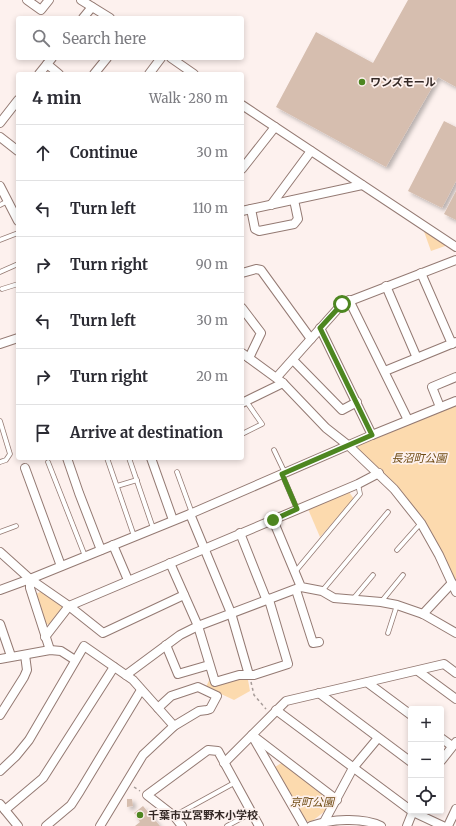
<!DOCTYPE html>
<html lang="en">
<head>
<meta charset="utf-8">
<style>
  :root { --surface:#fff; --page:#f2f2f3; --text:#2b2b33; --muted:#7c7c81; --line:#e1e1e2 }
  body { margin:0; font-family:Merriweather,"Noto Sans JP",serif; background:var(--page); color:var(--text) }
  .controls { position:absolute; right:12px; bottom:12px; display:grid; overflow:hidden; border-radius:4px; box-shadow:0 2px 6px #0003 }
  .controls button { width:36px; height:36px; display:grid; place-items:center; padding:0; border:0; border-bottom:1px solid var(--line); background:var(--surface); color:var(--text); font:20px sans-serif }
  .stop { position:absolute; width:12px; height:12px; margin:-9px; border:3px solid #4d8620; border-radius:50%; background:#fff }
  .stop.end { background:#4d8620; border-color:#fff; box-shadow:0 1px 4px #0008 }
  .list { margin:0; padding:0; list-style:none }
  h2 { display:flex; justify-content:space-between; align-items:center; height:52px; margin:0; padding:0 16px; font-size:17px }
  h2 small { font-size:13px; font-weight:400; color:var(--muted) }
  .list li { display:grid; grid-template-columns:26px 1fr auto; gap:12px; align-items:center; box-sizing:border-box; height:56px; padding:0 16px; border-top:1px solid var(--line) }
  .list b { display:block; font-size:15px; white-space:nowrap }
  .list em { font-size:13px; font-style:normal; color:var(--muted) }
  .icon { flex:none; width:22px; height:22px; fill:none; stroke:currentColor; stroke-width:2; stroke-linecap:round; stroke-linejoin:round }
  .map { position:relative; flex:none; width:456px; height:826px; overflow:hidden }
  .search { position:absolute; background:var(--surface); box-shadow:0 2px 6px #0003; left:16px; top:16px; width:228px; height:44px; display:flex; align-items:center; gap:10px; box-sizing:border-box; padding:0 14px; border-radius:4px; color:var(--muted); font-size:15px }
  .panel { position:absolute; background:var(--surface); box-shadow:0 2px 6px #0003; left:16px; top:72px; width:228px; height:388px; border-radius:4px }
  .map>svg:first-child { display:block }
  .green { fill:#fcdaae }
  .building { fill:#d6beaf; filter:url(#shadow) }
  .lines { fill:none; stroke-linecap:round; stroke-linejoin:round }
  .lane-casing { stroke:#947a73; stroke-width:5.5 }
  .street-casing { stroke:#947a73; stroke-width:10 }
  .path { stroke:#a69b98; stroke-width:1.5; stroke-dasharray:3 3; stroke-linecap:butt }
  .lane { stroke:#fff; stroke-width:4 }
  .street { stroke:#fff; stroke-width:8 }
  .route { stroke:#4d8620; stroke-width:5 }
  .poi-dot { fill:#4d8620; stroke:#fdf1ee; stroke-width:1.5 }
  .labels { text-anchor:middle; stroke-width:3.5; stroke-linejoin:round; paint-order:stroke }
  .poi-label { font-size:11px; font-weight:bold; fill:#332825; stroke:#fdf1ee; text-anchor:start }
  .park-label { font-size:11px; font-style:italic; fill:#6f4c14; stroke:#fdf1ee }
</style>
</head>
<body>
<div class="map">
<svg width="456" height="826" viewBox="0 0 456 826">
  <defs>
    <filter id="shadow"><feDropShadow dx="3" dy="3" stdDeviation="2" flood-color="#0004"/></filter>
  </defs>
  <rect width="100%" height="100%" fill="#fdf1ee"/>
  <g class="green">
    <polygon points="422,226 448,245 431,251"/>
    <polygon points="456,404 456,579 454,580 427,526 358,449 358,444"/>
    <polygon points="349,492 354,499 320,537 308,509"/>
    <polygon points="42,591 63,605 63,609 52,625 45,624 34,595"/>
    <polygon points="211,676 213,685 241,677 248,680 250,691 234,700 206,687"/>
    <polygon points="283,762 334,799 334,804 311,822 306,821 275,767"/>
  </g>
  <g class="building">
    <polygon points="408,0 456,0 456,87 438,77 386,167 276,107 316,32 373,63"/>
    <polygon points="444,121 456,127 456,181 442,208 408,191"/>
    <polygon points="456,191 456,220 444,214"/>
    <polygon points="127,799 132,799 133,806 127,807"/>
    <polygon points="143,806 160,826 135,826 140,822 134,813"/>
  </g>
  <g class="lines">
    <g class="lane-casing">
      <g id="lane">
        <polyline points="0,205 8,201"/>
        <polyline points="0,240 18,233"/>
        <polyline points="0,272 18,264"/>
        <polyline points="2,289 18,284"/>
        <polyline points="0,421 10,454 6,460 0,462"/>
        <polyline points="242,434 262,424 246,401"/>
        <polyline points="274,450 285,473"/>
        <polyline points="107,458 134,536"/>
        <polyline points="129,458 153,528"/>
        <polyline points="48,462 85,556"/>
        <polyline points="177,472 192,513"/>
        <polyline points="282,474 297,509"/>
        <polyline points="117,486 137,480"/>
        <polyline points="0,532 16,526"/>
        <polyline points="397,550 421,523"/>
        <polyline points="295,572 360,494 358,484"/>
        <polyline points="322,591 388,512"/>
        <polyline points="353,599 373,575"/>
        <polyline points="381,602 403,575"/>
        <polyline points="388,633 397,605"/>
        <polyline points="174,816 234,783"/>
        <polyline points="227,826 251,813"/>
      </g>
    </g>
    <g class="street-casing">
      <g id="street">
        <polyline points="27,0 41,10 49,0"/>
        <polyline points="81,0 110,18"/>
        <polyline points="83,18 92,7"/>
        <polyline points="171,58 194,74"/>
        <polyline points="47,64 59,74"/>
        <polyline points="39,74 52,58"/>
        <polyline points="94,74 107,58"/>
        <polyline points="149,74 161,58"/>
        <polyline points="242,105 456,247"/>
        <polyline points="0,123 18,100"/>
        <polyline points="0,137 18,151"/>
        <polyline points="242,169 275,127"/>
        <polyline points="0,186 18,221"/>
        <polyline points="271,205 311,151"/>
        <polyline points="251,209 255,229 259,231 294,224 298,219 294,200"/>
        <polyline points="242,211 362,185"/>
        <polyline points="242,273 256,269 261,270 311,339"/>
        <polyline points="421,273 452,344"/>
        <polyline points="386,286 417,358"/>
        <polyline points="349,300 408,420"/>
        <polyline points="242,308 261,333 249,358"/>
        <polyline points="320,328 372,435"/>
        <polyline points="0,344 18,338"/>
        <polyline points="242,353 283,383 326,428 349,446 394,489 421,523 439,555 456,592"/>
        <polyline points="293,360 342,410 357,402"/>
        <polyline points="385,371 456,342"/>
        <polyline points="277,377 342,304 456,260"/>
        <polyline points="242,403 283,383"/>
        <polyline points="440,407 432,387 456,377"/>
        <polyline points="67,458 79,493 101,550"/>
        <polyline points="151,458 173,520"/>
        <polyline points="25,468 61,566"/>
        <polyline points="190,514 231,613 249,675"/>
        <polyline points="273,520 301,587 322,591 334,598 381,602 397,605 423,614 456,633"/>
        <polyline points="113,545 128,580"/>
        <polyline points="0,552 30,579 69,606 103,633 184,595"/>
        <polyline points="170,563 198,626 215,682 239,675 254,675 288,664 269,600 265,596 240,533"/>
        <polyline points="30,579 30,588 50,650"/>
        <polyline points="0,590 30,579 190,514 372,435 456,401"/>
        <polyline points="296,590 313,643 319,642"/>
        <polyline points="423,614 452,583"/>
        <polyline points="0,624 11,656"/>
        <polyline points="45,637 69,606 358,484 379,473"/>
        <polyline points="166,645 178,674 209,665"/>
        <polyline points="0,659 50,650 61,651 75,660"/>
        <polyline points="418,671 456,699"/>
        <polyline points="126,675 180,635 198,626 301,587"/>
        <polyline points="368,683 411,715"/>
        <polyline points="319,693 411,762"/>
        <polyline points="276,710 413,812 443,826"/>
        <polyline points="0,715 24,677 27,670 25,655"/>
        <polyline points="252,735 337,800"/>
        <polyline points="441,738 452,746"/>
        <polyline points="254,739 304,826"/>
        <polyline points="441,761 456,742"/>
        <polyline points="224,763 286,701 444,664 456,673"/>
        <polyline points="0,771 16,756 29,740 84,646 133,680 174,726"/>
        <polyline points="0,804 18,826"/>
        <polyline points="5,810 43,778 114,667"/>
        <polyline points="324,822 353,768 378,738"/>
        <polyline points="46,826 71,805 80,791 141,690"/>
        <polyline points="100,826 143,755 174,726 199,711 207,710 210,709 217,696 198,687 171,696 158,708"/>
        <polyline points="182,826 174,816 147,795 208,750 218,751 259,826"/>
        <path d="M311 826C331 819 362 817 381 826"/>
        <polyline points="407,826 413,811"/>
        <polyline points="448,826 456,809"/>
      </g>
    </g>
    <g class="path">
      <polyline points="251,682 254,695 266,709"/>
      <polyline points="134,787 140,791"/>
    </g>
    <use href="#lane" class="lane"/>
    <use href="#street" class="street"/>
  </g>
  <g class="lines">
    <polyline class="route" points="273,520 297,509 282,474 372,435 320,328 342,304"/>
  </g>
  <g class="poi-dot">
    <circle cx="362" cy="82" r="4"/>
    <circle cx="140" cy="815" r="4"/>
  </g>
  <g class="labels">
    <g class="poi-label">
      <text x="370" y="86">ワンズモール</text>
      <text x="148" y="819">千葉市立宮野木小学校</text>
    </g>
    <g class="park-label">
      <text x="419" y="462">長沼町公園</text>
      <text x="312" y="806">京町公園</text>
    </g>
  </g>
</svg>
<div class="controls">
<button>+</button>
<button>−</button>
<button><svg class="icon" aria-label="locate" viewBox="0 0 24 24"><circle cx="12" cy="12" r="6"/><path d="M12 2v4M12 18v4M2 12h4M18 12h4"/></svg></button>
</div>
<div class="stop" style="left:342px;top:304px"></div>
<div class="stop end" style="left:273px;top:520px"></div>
<div class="search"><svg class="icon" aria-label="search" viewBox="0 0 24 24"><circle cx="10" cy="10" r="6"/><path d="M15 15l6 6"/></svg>Search here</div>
<section class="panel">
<h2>4 min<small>Walk · 280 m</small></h2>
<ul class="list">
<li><svg class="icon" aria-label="ahead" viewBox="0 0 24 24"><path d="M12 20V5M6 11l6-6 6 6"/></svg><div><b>Continue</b></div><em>30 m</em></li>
<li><svg class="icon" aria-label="left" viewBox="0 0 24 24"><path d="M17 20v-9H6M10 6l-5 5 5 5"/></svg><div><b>Turn left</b></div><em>110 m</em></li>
<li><svg class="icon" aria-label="right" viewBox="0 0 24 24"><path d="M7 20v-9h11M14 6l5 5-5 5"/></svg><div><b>Turn right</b></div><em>90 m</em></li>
<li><svg class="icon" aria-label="left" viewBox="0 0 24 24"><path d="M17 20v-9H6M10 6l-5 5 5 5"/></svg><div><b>Turn left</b></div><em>30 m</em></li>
<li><svg class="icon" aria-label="right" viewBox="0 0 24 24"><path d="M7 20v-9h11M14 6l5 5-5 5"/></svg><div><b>Turn right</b></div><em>20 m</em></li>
<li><svg class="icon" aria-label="arrive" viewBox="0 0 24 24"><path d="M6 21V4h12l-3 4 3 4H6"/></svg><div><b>Arrive at destination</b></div></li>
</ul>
</section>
</div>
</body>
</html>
